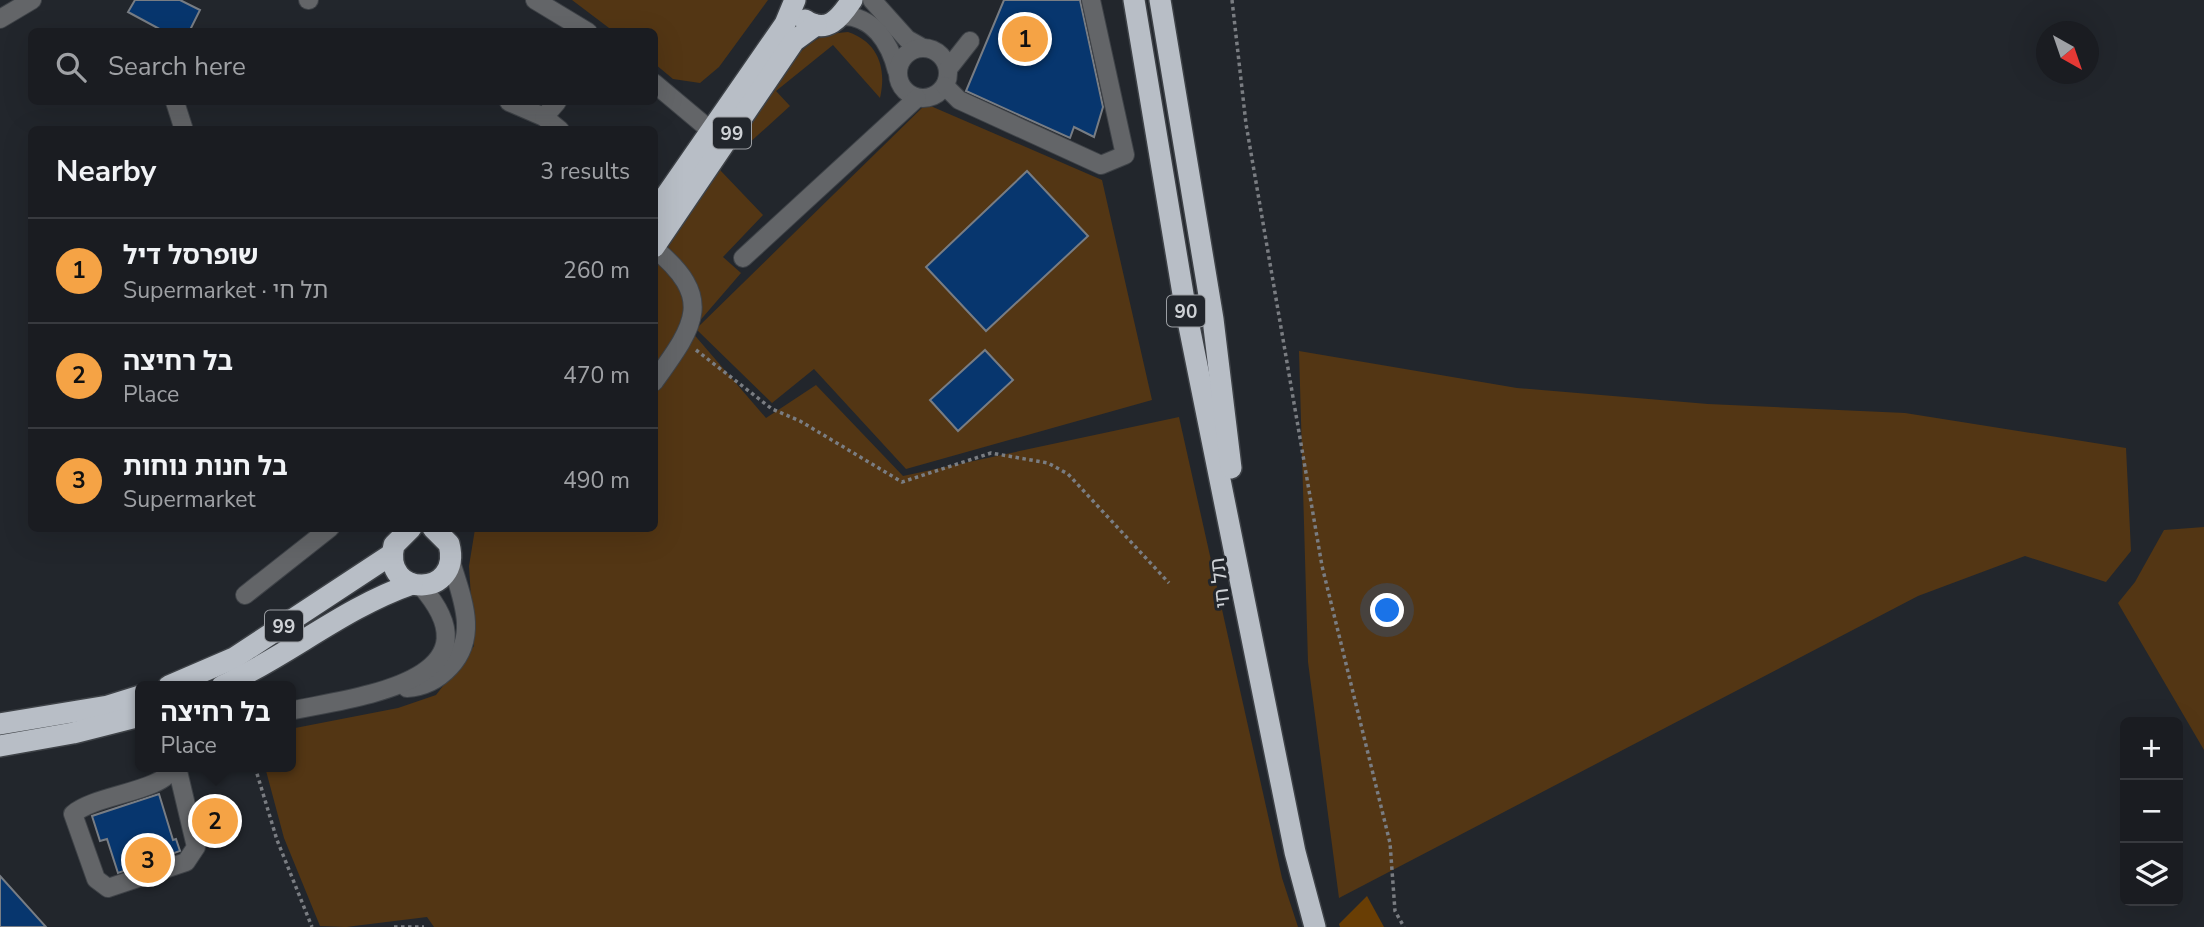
<!DOCTYPE html>
<html lang="en">
<head>
<meta charset="utf-8">
<style>
  :root { --surface:#1a1c21; --page:#23252a; --text:#f1f3f6; --muted:#9fa1a5; --line:#383a3f; --accent:#f5a345 }
  body { margin:0; font-family:"Nunito Sans","Noto Sans Hebrew",sans-serif; background:var(--page); color:var(--text) }
  .controls { position:absolute; right:21px; bottom:21px; display:grid; overflow:hidden; border-radius:10px; box-shadow:0 7px 28px #0002 }
  .controls button { width:63px; height:63px; display:grid; place-items:center; padding:0; border:0; border-bottom:2px solid var(--line); background:var(--surface); color:var(--text); font:35px sans-serif }
  .compass { position:absolute; left:2036px; top:21px; width:63px; height:63px; border-radius:50%; background:var(--surface); box-shadow:0 7px 28px #0002; rotate:140deg }
  .you { position:absolute; left:1388px; top:611px; width:24px; height:24px; margin:-18px; border:5px solid #fff; border-radius:50%; background:#1a73e8; box-shadow:0 0 0 10px #1a73e833 }
  .badge { display:grid; place-items:center; width:46px; height:46px; border-radius:50%; background:var(--accent); color:#111; font-size:23px; font-weight:700 }
  .pin { position:absolute; translate:-50% -50%; border:4px solid #fff; box-shadow:0 2px 7px #0006 }
  .popup { position:absolute; left:135px; top:681px; width:161px; height:91px; box-sizing:border-box; display:grid; place-content:center; border-radius:10px; background:var(--surface); filter:drop-shadow(0 2px 5px #0005); font-size:23px; white-space:nowrap; color:var(--muted) }
  .popup b { font-size:26px; color:var(--text) }
  .popup::after { content:''; position:absolute; left:50%; top:100%; margin-left:-14px; border:14px solid transparent; border-top-color:var(--surface) }
  .list { margin:0; padding:0; list-style:none }
  h2 { display:flex; justify-content:space-between; align-items:center; height:91px; margin:0; padding:0 28px; font-size:30px }
  h2 small { font-size:23px; font-weight:400; color:var(--muted) }
  .list li { display:grid; grid-template-columns:46px 1fr auto; gap:21px; align-items:center; box-sizing:border-box; height:105px; padding:0 28px; border-top:2px solid var(--line) }
  .list b { display:block; font-size:26px; white-space:nowrap }
  .list p { margin:0; font-size:23px; white-space:nowrap; color:var(--muted) }
  .list em { font-size:23px; font-style:normal; color:var(--muted) }
  .icon { flex:none; width:38px; height:38px; fill:none; stroke:currentColor; stroke-width:2; stroke-linecap:round; stroke-linejoin:round }
  .map { position:relative; flex:none; width:2204px; height:927px; overflow:hidden }
  .search { position:absolute; background:var(--surface); box-shadow:0 7px 28px #0002; left:28px; top:28px; width:630px; height:77px; display:flex; align-items:center; gap:18px; box-sizing:border-box; padding:0 24px; border-radius:10px; color:var(--muted); font-size:26px }
  .panel { position:absolute; background:var(--surface); box-shadow:0 7px 28px #0002; left:28px; top:126px; width:630px; height:406px; border-radius:10px }
  .map>svg:first-child { display:block }
  .green { fill:#533614 }
  .forest { fill:#693e05 }
  .building { fill:#07366e; stroke:#787d84; stroke-width:2 }
  .lines { fill:none; stroke-linecap:round; stroke-linejoin:round }
  .minor-casing { stroke:#3e4247; stroke-width:20 }
  .highway-casing { stroke:#3e4247; stroke-width:24 }
  .path { stroke:#7a7d82; stroke-width:3.5; stroke-dasharray:3.5 3.5; stroke-linecap:butt }
  .minor { stroke:#636568; stroke-width:18 }
  .highway { stroke:#b8bec6; stroke-width:21 }
  .labels { text-anchor:middle; stroke-width:6; stroke-linejoin:round; paint-order:stroke }
  .shield { fill:#22262c; stroke:#9b9ea3; stroke-width:2 }
  .shield-label { font-size:19px; font-weight:bold; fill:#cfd2d6 }
  .street-label { font-size:21px; fill:#cfd2d6; stroke:#22262c }
</style>
</head>
<body>
<div class="map">
<svg width="2204" height="927" viewBox="0 0 2204 927">
  <rect width="100%" height="100%" fill="#22262c"/>
  <g class="green">
    <polygon points="572,0 768,0 719,67 700,83 673,79 655,64 654,32 613,31"/>
    <path d="M848 32C878 42 887 68 880 98L833 45 776 91 790 106 747 145 736 133C754 106 795 46 826 35 833 33 841 33 848 32Z"/>
    <polygon points="926,104 1102,180 1152,400 906,469 814,369 772,403 696,329"/>
    <polygon points="720,170 763,215 723,257 741,273 691,331 766,418 816,385 903,476 1179,417 1282,878 1298,927 434,927 427,917 346,927 320,926 284,838 265,767 290,767 290,729 398,708 436,695 474,646 469,566 475,529 654,528 655,263"/>
    <polygon points="1299,351 1517,388 1708,404 1905,413 2126,448 2131,551 2106,582 2025,556 1918,596 1339,898 1308,662"/>
    <polygon points="2204,527 2204,750 2118,603 2135,582 2164,530"/>
  </g>
  <polygon class="forest" points="1367,896 1384,927 1340,927 1339,924"/>
  <g class="building">
    <polygon points="135,0 180,0 200,10 189,32 165,32 128,12"/>
    <polygon points="1004,0 1080,0 1103,107 1094,137 1074,127 1070,138 966,91"/>
    <polygon points="1027,171 1088,236 986,331 926,267"/>
    <polygon points="985,350 1013,380 958,431 930,400"/>
    <polygon points="159,794 173,840 176,839 180,851 118,873 107,839 100,841 92,816"/>
    <polygon points="218,803 226,835 213,839 204,807"/>
    <polygon points="0,876 46,927 0,927"/>
  </g>
  <g class="lines">
    <g class="minor-casing">
      <g id="minor">
        <polyline points="308,0 309,0"/>
        <polyline points="535,0 588,32"/>
        <polyline points="872,0 907,39 923,48"/>
        <path d="M841 16C873 15 890 43 897 71"/>
        <polyline points="0,19 32,0"/>
        <circle cx="923" cy="73" r="25"/>
        <polyline points="948,69 970,41"/>
        <polyline points="654,83 710,130"/>
        <polyline points="945,86 959,100 1101,165 1125,155 1091,0"/>
        <polyline points="175,102 184,130"/>
        <polyline points="509,102 544,117 560,130"/>
        <polyline points="544,117 557,102"/>
        <path d="M654 248C716 299 694 326 654 382"/>
        <polyline points="743,258 917,98"/>
        <polyline points="245,595 330,528"/>
        <path d="M407 688C425 687 438 680 450 667 479 636 462 598 451 562"/>
        <path d="M290 711C354 697 505 682 421 586"/>
        <path d="M173 767C164 792 96 794 73 814L96 879 108 888 186 862 196 847 177 767"/>
      </g>
    </g>
    <g class="highway-casing">
      <g id="highway">
        <polyline points="1134,0 1185,306 1295,852 1315,927"/>
        <polyline points="1160,0 1213,319 1231,468"/>
        <path d="M805 20C827 35 840 18 852 0"/>
        <polyline points="654,213 785,24 795,0"/>
        <polyline points="654,247 794,41 816,25"/>
        <path d="M411 528 394 545C381 599 463 598 449 544L433 528"/>
        <polyline points="169,686 234,658 392,554"/>
        <path d="M222 686C288 656 343 608 412 584"/>
        <polyline points="0,724 108,706 140,696"/>
        <polyline points="0,746 73,733 140,716"/>
      </g>
    </g>
    <g class="path">
      <polyline points="1232,0 1246,124 1322,566 1390,843 1395,911 1404,927"/>
      <polyline points="696,350 772,409 800,421 902,482 991,453 1048,463 1068,474 1169,583"/>
      <polyline points="255,767 277,840 312,927"/>
      <polyline points="394,927 424,927"/>
    </g>
    <use href="#minor" class="minor"/>
    <use href="#highway" class="highway"/>
  </g>
  <g class="labels">
    <g class="shield">
      <rect x="713" y="117.5" width="38" height="31" rx="5"/>
      <rect x="1167" y="295.5" width="38" height="31" rx="5"/>
      <rect x="265" y="610.5" width="38" height="31" rx="5"/>
    </g>
    <g class="shield-label">
      <text x="732" y="140">99</text>
      <text x="1186" y="318">90</text>
      <text x="284" y="633">99</text>
    </g>
    <g class="street-label">
      <text transform="translate(1220 583) rotate(-97)" y="7">תל חי</text>
    </g>
  </g>
</svg>
<div class="controls">
<button>+</button>
<button>−</button>
<button><svg class="icon" aria-label="layers" viewBox="0 0 24 24"><path d="M12 4l9 5-9 5-9-5zM3 14l9 5 9-5"/></svg></button>
</div>
<svg class="compass" viewBox="-18 -18 36 36"><path d="M0-13l5 13h-10z" fill="#e53935"/><path d="M0 13l5-13h-10z" fill="#9fa1a5"/></svg>
<div class="you"></div>
<div class="pin badge" style="left:1025px;top:39px">1</div>
<div class="pin badge" style="left:215px;top:821px">2</div>
<div class="popup"><b>בל רחיצה</b>Place</div>
<div class="pin badge" style="left:148px;top:860px">3</div>
<div class="search"><svg class="icon" aria-label="search" viewBox="0 0 24 24"><circle cx="10" cy="10" r="6"/><path d="M15 15l6 6"/></svg>Search here</div>
<section class="panel">
<h2>Nearby<small>3 results</small></h2>
<ul class="list">
<li><span class="badge">1</span><div><b>שופרסל דיל</b><p>Supermarket · תל חי</p></div><em>260 m</em></li>
<li><span class="badge">2</span><div><b>בל רחיצה</b><p>Place</p></div><em>470 m</em></li>
<li><span class="badge">3</span><div><b>בל חנות נוחות</b><p>Supermarket</p></div><em>490 m</em></li>
</ul>
</section>
</div>
</body>
</html>
